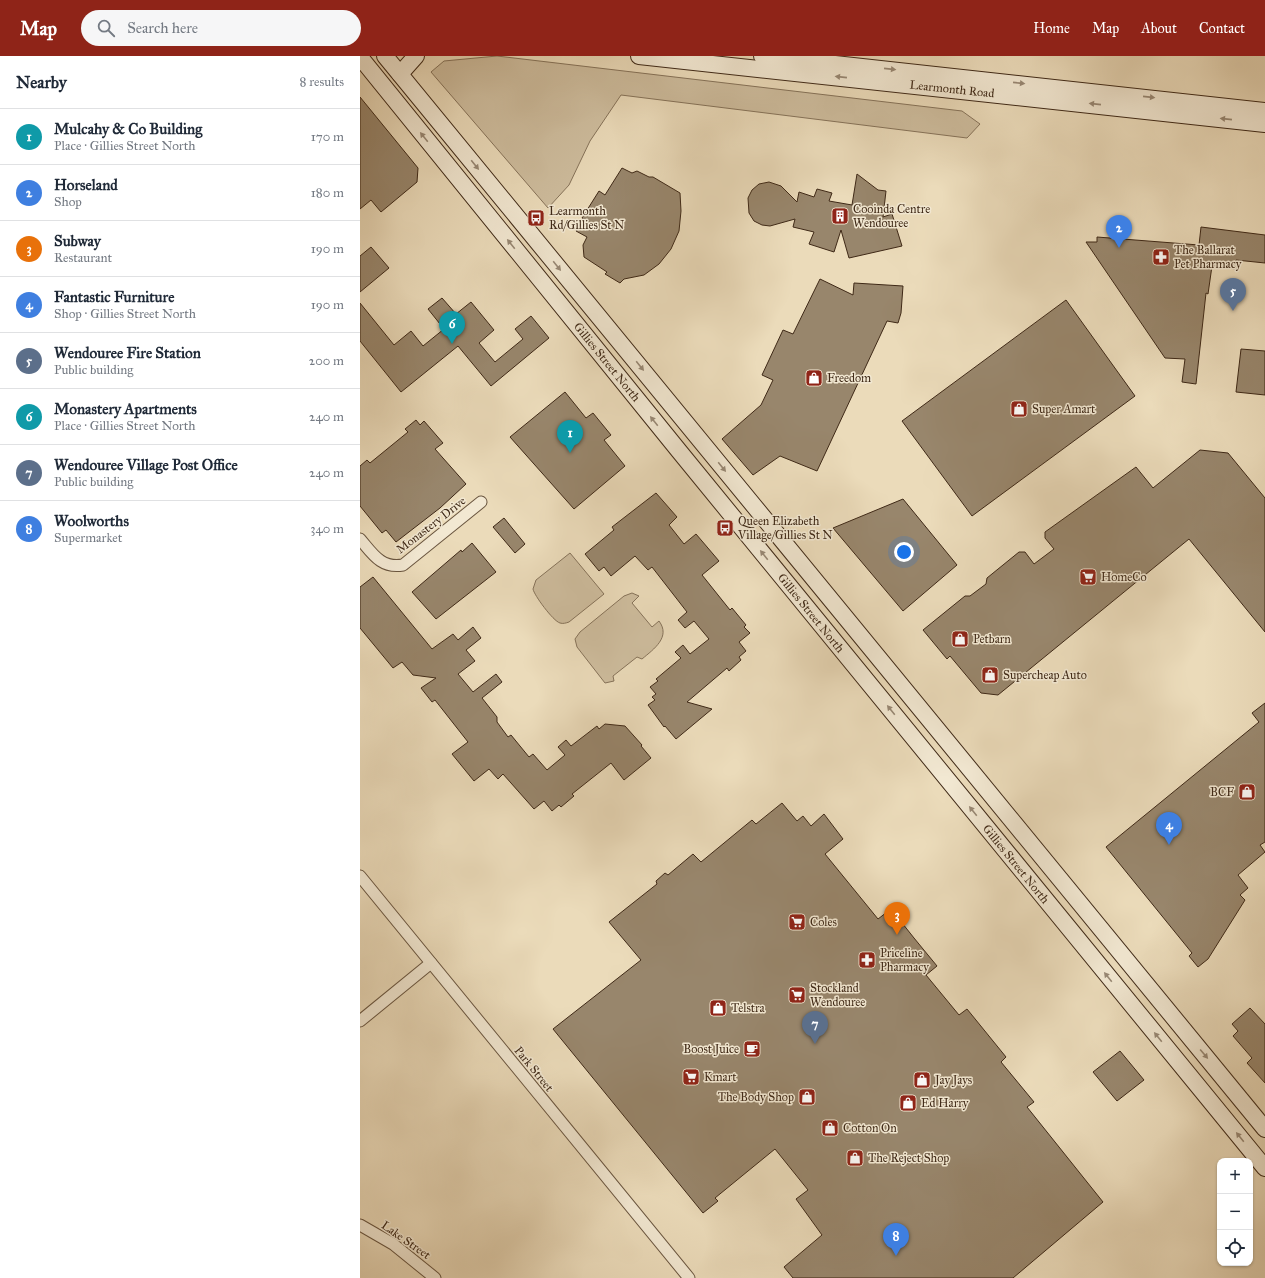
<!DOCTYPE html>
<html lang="en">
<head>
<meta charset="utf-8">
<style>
  :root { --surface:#fff; --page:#f6f6f7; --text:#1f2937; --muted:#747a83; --line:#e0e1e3; --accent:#8f2418 }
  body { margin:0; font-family:"IM FELL Great Primer",serif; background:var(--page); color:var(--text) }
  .controls { position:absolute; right:12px; bottom:12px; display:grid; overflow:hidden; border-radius:8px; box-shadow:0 1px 3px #0004 }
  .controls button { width:36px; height:36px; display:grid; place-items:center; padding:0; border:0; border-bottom:1px solid var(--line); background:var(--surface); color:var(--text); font:20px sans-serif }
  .you { position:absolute; left:544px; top:496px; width:14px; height:14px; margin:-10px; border:3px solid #fff; border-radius:50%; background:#1a73e8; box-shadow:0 0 0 6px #1a73e833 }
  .badge { display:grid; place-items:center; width:26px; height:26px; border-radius:50%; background:var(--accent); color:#fff; font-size:13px; font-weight:700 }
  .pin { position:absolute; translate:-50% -33px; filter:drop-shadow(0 1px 2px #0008) }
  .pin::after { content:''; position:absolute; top:21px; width:14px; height:12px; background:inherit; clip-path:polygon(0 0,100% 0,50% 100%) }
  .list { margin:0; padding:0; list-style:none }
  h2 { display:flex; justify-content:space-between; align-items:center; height:52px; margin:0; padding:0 16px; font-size:17px }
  h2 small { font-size:13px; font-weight:400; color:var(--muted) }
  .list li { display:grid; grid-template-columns:26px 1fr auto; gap:12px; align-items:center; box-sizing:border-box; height:56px; padding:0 16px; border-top:1px solid var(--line) }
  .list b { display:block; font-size:15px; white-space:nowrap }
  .list p { margin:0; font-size:13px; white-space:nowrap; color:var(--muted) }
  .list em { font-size:13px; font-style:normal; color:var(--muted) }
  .icon { flex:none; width:22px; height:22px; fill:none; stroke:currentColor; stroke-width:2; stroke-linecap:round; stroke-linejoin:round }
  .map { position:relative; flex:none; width:905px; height:1222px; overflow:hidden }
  header { display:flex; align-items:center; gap:24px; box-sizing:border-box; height:56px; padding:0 20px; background:var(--accent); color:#fff }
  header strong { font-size:19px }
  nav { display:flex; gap:22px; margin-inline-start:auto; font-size:14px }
  .search { width:280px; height:36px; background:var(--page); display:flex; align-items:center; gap:10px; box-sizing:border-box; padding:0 14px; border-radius:22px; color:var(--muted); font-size:15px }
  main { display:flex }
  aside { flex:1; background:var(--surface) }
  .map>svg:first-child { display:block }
  .green { fill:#cebd9e; stroke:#86735a }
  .building { fill:#98866c; stroke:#3f2917 }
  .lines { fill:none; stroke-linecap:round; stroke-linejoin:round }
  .street-casing { stroke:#6a5640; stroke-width:13 }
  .secondary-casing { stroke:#3f2917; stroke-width:18 }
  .street { stroke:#f2e8d2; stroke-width:11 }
  .secondary { stroke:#f2e8d2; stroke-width:16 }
  .oneway { fill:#988874 }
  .labels { text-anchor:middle; stroke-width:3; stroke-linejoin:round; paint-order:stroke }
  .street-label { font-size:12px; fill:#3f2917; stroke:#f2e8d2 }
  .poi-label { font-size:12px; fill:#3f2917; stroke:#f2e8d2; text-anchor:start }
</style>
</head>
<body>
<header>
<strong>Map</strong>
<div class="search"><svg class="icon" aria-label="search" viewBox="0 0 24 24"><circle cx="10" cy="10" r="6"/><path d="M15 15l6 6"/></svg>Search here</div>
<nav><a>Home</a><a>Map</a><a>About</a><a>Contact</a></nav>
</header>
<main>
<aside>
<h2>Nearby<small>8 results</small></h2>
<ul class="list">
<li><span class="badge" style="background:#0f9aa8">1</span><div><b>Mulcahy &amp; Co Building</b><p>Place · Gillies Street North</p></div><em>170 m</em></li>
<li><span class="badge" style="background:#3f7fe0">2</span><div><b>Horseland</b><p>Shop</p></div><em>180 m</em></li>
<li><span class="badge" style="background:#e8710a">3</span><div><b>Subway</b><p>Restaurant</p></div><em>190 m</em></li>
<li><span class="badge" style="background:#3f7fe0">4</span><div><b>Fantastic Furniture</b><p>Shop · Gillies Street North</p></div><em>190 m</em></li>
<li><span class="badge" style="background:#5c6f8a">5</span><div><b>Wendouree Fire Station</b><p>Public building</p></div><em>200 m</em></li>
<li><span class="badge" style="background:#0f9aa8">6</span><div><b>Monastery Apartments</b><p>Place · Gillies Street North</p></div><em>240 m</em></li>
<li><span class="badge" style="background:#5c6f8a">7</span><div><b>Wendouree Village Post Office</b><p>Public building</p></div><em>240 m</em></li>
<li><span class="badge" style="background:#3f7fe0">8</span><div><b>Woolworths</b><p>Supermarket</p></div><em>340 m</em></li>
</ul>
</aside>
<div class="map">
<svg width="905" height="1222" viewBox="0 0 905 1222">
  <rect width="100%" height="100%" fill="#ebdbba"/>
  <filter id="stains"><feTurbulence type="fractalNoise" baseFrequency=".005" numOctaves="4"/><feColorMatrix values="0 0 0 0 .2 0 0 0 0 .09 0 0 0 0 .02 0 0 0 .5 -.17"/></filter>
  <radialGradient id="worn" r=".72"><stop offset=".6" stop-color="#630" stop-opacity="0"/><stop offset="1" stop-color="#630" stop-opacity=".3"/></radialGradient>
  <g class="green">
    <polygon points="137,0 602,55 620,68 607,82 261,39 230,85 209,129 188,152 71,16 84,5"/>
    <path d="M210 497 244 538 209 566C206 567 203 568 200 567 193 565 174 539 173 533L176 524Z"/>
    <path d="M272 537 279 540 272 547 292 571 299 565C311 581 294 593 282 603L277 601 253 620 254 625 245 627 217 591 215 583 220 576 264 540Z"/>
  </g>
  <g class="building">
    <polygon points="0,41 58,112 57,126 21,156 11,144 0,153"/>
    <polygon points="262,112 272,117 277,115 289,121 293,121 320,137 321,155 319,175 311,193 299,208 284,219 264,223 260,227 245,218 247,216 224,201 223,189 227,181 216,175 225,163 222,162 239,135 245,139"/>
    <polygon points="497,118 518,134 526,135 523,161 532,158 542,190 489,202 481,174 474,196 449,188 454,176 433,171 435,163 410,170 402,169 394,165 389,157 388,142 392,134 399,128 409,126 421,130 437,146 439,136 454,141 457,133 472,137 469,145 492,149"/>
    <polygon points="841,171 905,179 905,207 876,204 876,213 852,210 848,238 846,237 836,328 822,326 825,303 805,302 726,186 737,186 737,181 839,189"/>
    <polygon points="11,191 29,212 0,236 0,200"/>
    <polygon points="460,223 493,239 494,227 543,230 541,257 538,267 527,265 457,415 420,400 393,419 362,383 401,349 413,324 402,319 423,274 433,278"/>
    <polygon points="82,242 96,258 111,246 134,274 119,287 135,306 163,283 155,273 171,260 189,282 131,330 98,290 41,336 0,285 0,247 34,289 51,275 63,290 84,273 68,253"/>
    <polygon points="706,244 775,340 612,460 542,365"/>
    <polygon points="881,293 905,295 905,339 876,336"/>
    <polygon points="205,336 226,362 233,357 251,379 244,384 265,410 214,453 150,381"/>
    <polygon points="56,364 60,369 64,365 83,387 75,393 106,428 80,452 36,486 26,474 22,477 0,450 0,410 7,404 10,407 48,376 45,373"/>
    <polygon points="840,394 868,397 905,442 905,576 829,483 638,639 621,637 590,600 587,603 563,574 605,540 610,540 626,528 627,522 659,496 665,496 674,508 694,493 685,482 685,476 776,411 793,432"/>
    <polygon points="296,437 317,461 309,469 324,488 336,478 359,505 342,519 370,554 372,552 386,569 384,571 390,577 379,586 386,595 379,601 381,604 369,615 367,612 327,646 352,653 316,683 305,670 304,671 288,649 295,644 292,641 296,638 290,631 298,625 296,623 321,602 315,596 323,589 330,598 349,583 334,565 325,572 318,564 327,556 292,511 288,514 275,500 251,520 244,511 239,515 225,498 254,474 252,471"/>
    <polygon points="543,443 597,509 543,555 473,472"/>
    <polygon points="144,462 165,488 155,497 133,471"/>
    <polygon points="112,487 136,516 76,563 52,536 101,494 102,496"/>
    <polygon points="13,521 72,593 93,578 98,584 113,571 121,582 106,594 115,605 98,618 113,636 136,618 142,626 122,642 137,661 137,666 148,681 151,679 169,701 173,698 187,714 205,699 198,691 206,684 211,690 237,670 239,673 245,668 265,670 282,689 281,690 291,702 264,724 251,707 212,738 214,740 201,751 199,749 192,755 184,745 174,753 143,718 138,723 129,713 114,725 92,698 108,686 75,644 72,646 61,632 76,622 53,619 42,606 33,612 0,572 0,531"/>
    <polygon points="905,647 905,786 900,789 905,796 878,819 888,832 880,839 885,844 848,903 838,911 829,900 832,897 746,791 899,666 892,657"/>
    <polygon points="422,747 437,765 443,760 451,770 464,758 483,783 465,798 518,863 531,853 554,882 577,910 566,919 599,959 607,953 646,1001 641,1006 674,1046 667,1051 743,1146 653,1222 433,1222 424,1211 462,1179 436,1143 448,1134 415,1093 355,1142 358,1145 343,1157 193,973 281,904 249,866 297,828 296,825 305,817 308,819 333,798 341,806 392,764 396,768"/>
    <polygon points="890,952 905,968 905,1027 887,1007 892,1002 873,980 878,975 872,968"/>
    <polygon points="760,995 784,1024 757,1045 733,1016"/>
  </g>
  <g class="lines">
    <g class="street-casing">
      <g id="street">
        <path d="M0 483C12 497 21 513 43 509L121 446"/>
        <polyline points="0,820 329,1222"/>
        <polyline points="0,965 71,907"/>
        <polyline points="0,1169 33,1188 75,1222"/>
      </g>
    </g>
    <g class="secondary-casing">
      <g id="secondary">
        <polyline points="25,0 905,1073"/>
        <polyline points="279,0 905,68"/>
        <polyline points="402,0 905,55"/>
        <polyline points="0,1 319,395 905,1112"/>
        <polyline points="40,18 56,0"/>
      </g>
    </g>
    <use href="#street" class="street"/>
    <use href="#secondary" class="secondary"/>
  </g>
  <defs><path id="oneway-solid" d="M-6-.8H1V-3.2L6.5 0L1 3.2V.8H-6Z"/></defs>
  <g class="oneway">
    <use href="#oneway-solid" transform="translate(530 13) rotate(6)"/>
    <use href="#oneway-solid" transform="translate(481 21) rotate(-174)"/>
    <use href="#oneway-solid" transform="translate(659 27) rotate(6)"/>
    <use href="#oneway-solid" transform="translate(789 41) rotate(6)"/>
    <use href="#oneway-solid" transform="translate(735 48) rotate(-174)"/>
    <use href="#oneway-solid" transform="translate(866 63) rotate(-174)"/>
    <use href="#oneway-solid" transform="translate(64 81) rotate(-129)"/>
    <use href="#oneway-solid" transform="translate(115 109) rotate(51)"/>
    <use href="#oneway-solid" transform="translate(151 188) rotate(-129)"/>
    <use href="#oneway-solid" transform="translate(197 210) rotate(51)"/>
    <use href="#oneway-solid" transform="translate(280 310) rotate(51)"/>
    <use href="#oneway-solid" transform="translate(294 365) rotate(-129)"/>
    <use href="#oneway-solid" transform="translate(362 411) rotate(51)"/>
    <use href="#oneway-solid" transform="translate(404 499) rotate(-129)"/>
    <use href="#oneway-solid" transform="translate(531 654) rotate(-129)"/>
    <use href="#oneway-solid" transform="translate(613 755) rotate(-129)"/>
    <use href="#oneway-solid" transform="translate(748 921) rotate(-129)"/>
    <use href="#oneway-solid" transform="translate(798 981) rotate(-129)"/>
    <use href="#oneway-solid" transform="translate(844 998) rotate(50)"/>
    <use href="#oneway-solid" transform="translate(880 1081) rotate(-129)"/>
  </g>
  <defs>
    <g id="building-square" transform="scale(0.9)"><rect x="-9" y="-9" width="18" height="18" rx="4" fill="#8f2418" stroke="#f2e8d2"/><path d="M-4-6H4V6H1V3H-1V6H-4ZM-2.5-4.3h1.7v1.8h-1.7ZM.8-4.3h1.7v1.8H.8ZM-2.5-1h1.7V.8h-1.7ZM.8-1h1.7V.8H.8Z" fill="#fff"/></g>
    <g id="bus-square" transform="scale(0.9)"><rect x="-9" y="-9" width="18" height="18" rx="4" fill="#8f2418" stroke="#f2e8d2"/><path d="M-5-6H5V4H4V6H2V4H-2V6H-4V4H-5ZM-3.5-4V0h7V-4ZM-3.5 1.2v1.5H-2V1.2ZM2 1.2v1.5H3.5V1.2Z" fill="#fff"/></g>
    <g id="pharmacy-square" transform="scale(0.9)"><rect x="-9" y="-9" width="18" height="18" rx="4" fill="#8f2418" stroke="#f2e8d2"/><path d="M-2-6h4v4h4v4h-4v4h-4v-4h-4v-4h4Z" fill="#fff"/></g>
    <g id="shop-square" transform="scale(0.9)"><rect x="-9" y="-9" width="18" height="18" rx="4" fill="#8f2418" stroke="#f2e8d2"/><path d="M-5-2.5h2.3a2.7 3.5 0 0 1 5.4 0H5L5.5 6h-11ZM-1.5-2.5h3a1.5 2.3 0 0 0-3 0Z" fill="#fff"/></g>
    <g id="supermarket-square" transform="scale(0.9)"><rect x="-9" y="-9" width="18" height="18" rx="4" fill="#8f2418" stroke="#f2e8d2"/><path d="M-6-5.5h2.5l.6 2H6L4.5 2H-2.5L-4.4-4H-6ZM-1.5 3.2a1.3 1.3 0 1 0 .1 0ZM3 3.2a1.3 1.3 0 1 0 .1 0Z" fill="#fff"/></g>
    <g id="cafe-square" transform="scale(0.9)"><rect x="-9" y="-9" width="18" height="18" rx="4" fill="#8f2418" stroke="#f2e8d2"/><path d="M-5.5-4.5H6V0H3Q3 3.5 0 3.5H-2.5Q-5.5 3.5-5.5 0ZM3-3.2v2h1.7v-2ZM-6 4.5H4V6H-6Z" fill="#fff"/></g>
  </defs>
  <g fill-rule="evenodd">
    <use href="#building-square" x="480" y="160"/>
    <use href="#bus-square" x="176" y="162"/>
    <use href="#pharmacy-square" x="801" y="201"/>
    <use href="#shop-square" x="454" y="322"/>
    <use href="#shop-square" x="659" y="353"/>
    <use href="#bus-square" x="365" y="472"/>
    <use href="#supermarket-square" x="728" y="521"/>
    <use href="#shop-square" x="600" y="583"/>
    <use href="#shop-square" x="630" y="619"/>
    <use href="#shop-square" x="887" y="736"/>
    <use href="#supermarket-square" x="437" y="866"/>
    <use href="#pharmacy-square" x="507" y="904"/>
    <use href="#supermarket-square" x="437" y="939"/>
    <use href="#shop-square" x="358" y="952"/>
    <use href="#cafe-square" x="392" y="993"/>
    <use href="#supermarket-square" x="331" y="1021"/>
    <use href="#shop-square" x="562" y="1024"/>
    <use href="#shop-square" x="447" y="1041"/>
    <use href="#shop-square" x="548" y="1047"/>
    <use href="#shop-square" x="470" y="1072"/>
    <use href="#shop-square" x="495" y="1102"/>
  </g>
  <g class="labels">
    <g class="street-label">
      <text transform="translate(592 33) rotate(6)" y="4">Learmonth Road</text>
      <text transform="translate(247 306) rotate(51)" y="4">Gillies Street North</text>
      <text transform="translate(71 469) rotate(-38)" y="4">Monastery Drive</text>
      <text transform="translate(451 557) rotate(51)" y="4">Gillies Street North</text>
      <text transform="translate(656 808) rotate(51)" y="4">Gillies Street North</text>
      <text transform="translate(174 1013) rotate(51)" y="4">Park Street</text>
      <text transform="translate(46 1184) rotate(35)" y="4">Lake Street</text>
    </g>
    <g class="poi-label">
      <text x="493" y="157">Cooinda Centre<tspan x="493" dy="14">Wendouree</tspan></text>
      <text x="189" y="159">Learmonth<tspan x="189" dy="14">Rd/Gillies St N</tspan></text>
      <text x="814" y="198">The Ballarat<tspan x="814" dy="14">Pet Pharmacy</tspan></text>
      <text x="467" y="326">Freedom</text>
      <text x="672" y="357">Super Amart</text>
      <text x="378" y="469">Queen Elizabeth<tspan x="378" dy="14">Village/Gillies St N</tspan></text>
      <text x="741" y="525">HomeCo</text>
      <text x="613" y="587">Petbarn</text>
      <text x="643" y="623">Supercheap Auto</text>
      <text x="874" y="740" text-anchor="end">BCF</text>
      <text x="450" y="870">Coles</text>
      <text x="520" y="901">Priceline<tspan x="520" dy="14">Pharmacy</tspan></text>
      <text x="450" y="936">Stockland<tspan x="450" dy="14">Wendouree</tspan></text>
      <text x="371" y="956">Telstra</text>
      <text x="379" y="997" text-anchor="end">Boost Juice</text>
      <text x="344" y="1025">Kmart</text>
      <text x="575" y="1028">Jay Jays</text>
      <text x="434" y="1045" text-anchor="end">The Body Shop</text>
      <text x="561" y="1051">Ed Harry</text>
      <text x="483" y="1076">Cotton On</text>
      <text x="508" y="1106">The Reject Shop</text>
    </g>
  </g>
  <rect width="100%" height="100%" filter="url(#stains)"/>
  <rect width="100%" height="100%" fill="url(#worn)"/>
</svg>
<div class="controls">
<button>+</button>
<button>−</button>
<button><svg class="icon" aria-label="locate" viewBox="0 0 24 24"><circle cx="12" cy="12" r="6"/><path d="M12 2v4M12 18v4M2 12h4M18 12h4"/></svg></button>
</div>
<div class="you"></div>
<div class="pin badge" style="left:210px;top:397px;background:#0f9aa8">1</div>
<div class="pin badge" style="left:759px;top:192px;background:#3f7fe0">2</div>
<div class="pin badge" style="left:537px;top:879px;background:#e8710a">3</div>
<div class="pin badge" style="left:809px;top:789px;background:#3f7fe0">4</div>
<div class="pin badge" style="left:873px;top:255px;background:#5c6f8a">5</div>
<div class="pin badge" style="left:92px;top:288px;background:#0f9aa8">6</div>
<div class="pin badge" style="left:455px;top:988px;background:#5c6f8a">7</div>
<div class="pin badge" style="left:536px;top:1200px;background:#3f7fe0">8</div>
</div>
</main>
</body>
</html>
